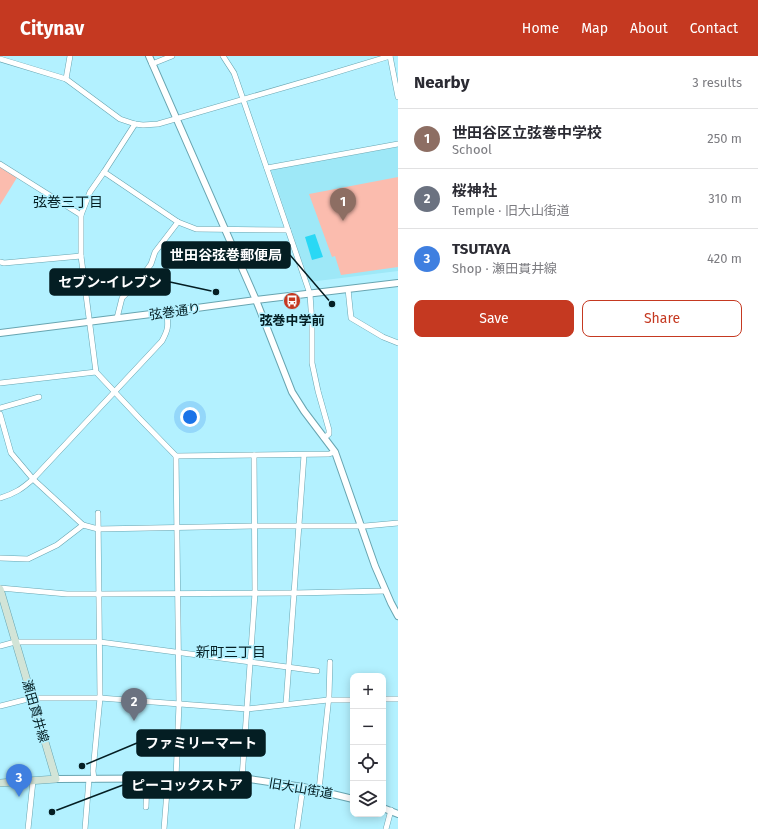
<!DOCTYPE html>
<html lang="en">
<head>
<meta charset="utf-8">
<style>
  :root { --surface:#fff; --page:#f7f7f7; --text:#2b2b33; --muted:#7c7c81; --line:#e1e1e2; --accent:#c53921 }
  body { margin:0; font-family:"Fira Sans","Noto Sans JP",sans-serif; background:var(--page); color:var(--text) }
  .controls { position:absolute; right:12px; bottom:12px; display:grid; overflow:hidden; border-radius:8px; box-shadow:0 2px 10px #0003 }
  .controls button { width:36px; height:36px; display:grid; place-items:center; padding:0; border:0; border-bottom:1px solid var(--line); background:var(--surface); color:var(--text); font:20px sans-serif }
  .you { position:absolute; left:190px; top:361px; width:14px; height:14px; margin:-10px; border:3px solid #fff; border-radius:50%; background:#1a73e8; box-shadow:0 0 0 6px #1a73e833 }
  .badge { display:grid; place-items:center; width:26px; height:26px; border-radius:50%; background:var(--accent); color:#fff; font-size:13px; font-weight:700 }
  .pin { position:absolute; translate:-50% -33px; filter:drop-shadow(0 1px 2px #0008) }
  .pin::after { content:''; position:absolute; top:21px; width:14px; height:12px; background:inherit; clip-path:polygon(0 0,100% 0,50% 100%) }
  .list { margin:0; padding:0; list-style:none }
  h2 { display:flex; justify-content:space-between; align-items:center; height:52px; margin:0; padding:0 16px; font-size:17px }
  h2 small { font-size:13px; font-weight:400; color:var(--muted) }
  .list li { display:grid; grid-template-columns:26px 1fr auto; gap:12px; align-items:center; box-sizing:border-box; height:60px; padding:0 16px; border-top:1px solid var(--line) }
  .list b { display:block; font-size:15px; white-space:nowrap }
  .list p { margin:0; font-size:13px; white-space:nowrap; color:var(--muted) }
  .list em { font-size:13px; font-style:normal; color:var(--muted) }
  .actions { display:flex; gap:8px; padding:12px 16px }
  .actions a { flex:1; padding:9px 0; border:1px solid var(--accent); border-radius:8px; text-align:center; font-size:14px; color:var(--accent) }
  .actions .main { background:var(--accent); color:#fff }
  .icon { flex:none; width:22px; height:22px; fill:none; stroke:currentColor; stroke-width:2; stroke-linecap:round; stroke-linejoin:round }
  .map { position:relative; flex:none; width:398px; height:773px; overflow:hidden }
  header { display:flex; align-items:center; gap:24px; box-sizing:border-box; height:56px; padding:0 20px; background:var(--accent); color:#fff }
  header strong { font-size:19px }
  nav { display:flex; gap:22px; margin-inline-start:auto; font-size:14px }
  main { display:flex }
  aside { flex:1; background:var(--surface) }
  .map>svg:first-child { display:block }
  .built { fill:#9ee8f7 }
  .green { fill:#fbbcae }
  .water { fill:#2ad8f5 }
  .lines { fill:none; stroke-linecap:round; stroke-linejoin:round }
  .minor-casing { stroke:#68a5b1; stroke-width:6 }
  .tertiary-casing { stroke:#68a5b1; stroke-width:8 }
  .secondary-casing { stroke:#68a5b1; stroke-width:8 }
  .minor { stroke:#fff; stroke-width:5 }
  .tertiary { stroke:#fff; stroke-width:6 }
  .secondary { stroke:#d2e4d7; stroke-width:7 }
  .labels { text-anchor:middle; stroke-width:3; stroke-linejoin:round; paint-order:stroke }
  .street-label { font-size:13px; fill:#041e23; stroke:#b3f1ff }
  .poi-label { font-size:13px; font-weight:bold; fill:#041e23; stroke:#b3f1ff }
  .neighbourhood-label { font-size:14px; fill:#041e23; stroke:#b3f1ff }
  .leader { fill:none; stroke:#041e23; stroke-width:1.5 }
  .callout-dot { fill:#041e23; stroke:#b3f1ff; stroke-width:1.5 }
  .callout { fill:#041e23; stroke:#041e23; stroke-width:1.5 }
  .callout-label { font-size:14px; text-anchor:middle; font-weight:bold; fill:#fff }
</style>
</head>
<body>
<header>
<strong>Citynav</strong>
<nav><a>Home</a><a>Map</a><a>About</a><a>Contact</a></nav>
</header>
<main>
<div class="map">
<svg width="398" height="773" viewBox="0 0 398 773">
  <rect width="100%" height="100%" fill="#b3f1ff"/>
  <polygon class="built" points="398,91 398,215 309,226 271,114"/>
  <g class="green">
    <polygon points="0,110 18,120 0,149"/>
    <polygon points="398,121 398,211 341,219 335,200 332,201 309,138"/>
  </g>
  <polygon class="water" points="315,178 323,201 312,204 305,181"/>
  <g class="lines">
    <g class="minor-casing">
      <g id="minor">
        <polyline points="223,0 234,17 243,43 310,238 312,268 312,307 318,335 329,374 329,378 324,382"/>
        <polyline points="390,0 398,41"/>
        <polyline points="0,3 66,23 120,63 135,68 143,69 158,68 324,20 390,0"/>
        <polyline points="152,8 172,0"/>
        <polyline points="66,23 70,0"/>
        <polyline points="135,68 104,116 90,136 81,159 81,200 96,316 140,363 176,400 329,398 335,396"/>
        <polyline points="0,108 81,159"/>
        <polyline points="267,112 398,88"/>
        <polyline points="104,116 178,166 196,173 288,174"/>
        <polyline points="0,206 4,207 81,200"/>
        <polyline points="348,233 351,262 383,281 398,287"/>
        <polyline points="117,262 122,242 138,226 151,208 155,196 178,166"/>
        <polyline points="0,327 96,316"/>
        <polyline points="0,352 39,341"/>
        <polyline points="0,358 11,397 33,423 83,469 98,473 254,470 365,470 398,467"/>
        <path d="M0 442C14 438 22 433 33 423L162 285C169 272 168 270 167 256"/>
        <polyline points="0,502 28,503 57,489 83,469"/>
        <polyline points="0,532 67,538 99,538 294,537 386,535"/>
        <polyline points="0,590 15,586 100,586 317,615"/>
        <polyline points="383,643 398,643"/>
        <polyline points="286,648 304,399"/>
        <polyline points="0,650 32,642 100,642 247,653 328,644 353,644"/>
        <polyline points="176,722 179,648 176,400"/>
        <polyline points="242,722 255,537 254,399"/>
        <polyline points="94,723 93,715 100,642 98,457"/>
        <polyline points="319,734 329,640 330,606"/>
        <polyline points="146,751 147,723"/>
        <polyline points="28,773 33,725"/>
        <polyline points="85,773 89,723"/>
        <polyline points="164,773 168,723"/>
        <polyline points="297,773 303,731"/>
        <polyline points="386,773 391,754"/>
      </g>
    </g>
    <g class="tertiary-casing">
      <g id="tertiary">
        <polyline points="149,0 256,244 292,336 304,355 335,396 375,510 391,547 398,560"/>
        <polyline points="0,277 167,256 256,244 398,227"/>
        <polyline points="56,723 242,722 303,731 353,743"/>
        <polyline points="383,752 398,758"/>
      </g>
    </g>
    <g class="secondary-casing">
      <polyline id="secondary" points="0,533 56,723 0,727"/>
    </g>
    <use href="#minor" class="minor"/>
    <use href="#tertiary" class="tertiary"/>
    <use href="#secondary" class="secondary"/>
  </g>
  <defs>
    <g id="bus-disc" transform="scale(0.9)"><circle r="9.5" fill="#c53921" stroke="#b3f1ff"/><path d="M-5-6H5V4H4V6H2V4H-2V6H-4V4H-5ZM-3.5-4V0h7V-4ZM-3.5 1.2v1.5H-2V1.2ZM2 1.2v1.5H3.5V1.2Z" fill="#fff"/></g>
  </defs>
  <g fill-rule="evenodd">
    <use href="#bus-disc" x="292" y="245"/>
  </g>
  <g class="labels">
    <g class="street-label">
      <text transform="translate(175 255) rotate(-8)" y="5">弦巻通り</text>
      <text transform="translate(36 655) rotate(74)" y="5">瀬田貫井線</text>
      <text transform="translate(301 732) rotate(10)" y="5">旧大山街道</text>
    </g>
    <g class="poi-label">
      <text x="292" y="269">弦巻中学前</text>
    </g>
    <g class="neighbourhood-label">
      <text x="68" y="151">弦巻三丁目</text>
      <text x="231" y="601">新町三丁目</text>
    </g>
  </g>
  <path class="leader" d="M332 248L290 199M216 236L170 226M82 710L137 687M52 756L123 729"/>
  <g class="callout-dot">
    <circle cx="332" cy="248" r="4"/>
    <circle cx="216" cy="236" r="4"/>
    <circle cx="82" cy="710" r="4"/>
    <circle cx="52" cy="756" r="4"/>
  </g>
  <g class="callout">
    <rect x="162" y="186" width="128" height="26" rx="4"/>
    <rect x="50" y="213" width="120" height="26" rx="4"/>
    <rect x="137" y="674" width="128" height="26" rx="4"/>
    <rect x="123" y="716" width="128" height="26" rx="4"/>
  </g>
  <g class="callout-label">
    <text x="226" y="204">世田谷弦巻郵便局</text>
    <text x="110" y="231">セブン-イレブン</text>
    <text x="201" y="692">ファミリーマート</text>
    <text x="187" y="734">ピーコックストア</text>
  </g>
</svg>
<div class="controls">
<button>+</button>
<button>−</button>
<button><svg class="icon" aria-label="locate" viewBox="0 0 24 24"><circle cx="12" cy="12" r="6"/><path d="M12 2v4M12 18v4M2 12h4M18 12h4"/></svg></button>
<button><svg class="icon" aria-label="layers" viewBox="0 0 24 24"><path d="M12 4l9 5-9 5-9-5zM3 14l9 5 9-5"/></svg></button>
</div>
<div class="you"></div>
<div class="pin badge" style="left:343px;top:165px;background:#8d6e63">1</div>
<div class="pin badge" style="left:134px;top:665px;background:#6b7280">2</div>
<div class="pin badge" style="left:19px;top:741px;background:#3f7fe0">3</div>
</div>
<aside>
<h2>Nearby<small>3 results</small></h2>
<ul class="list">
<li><span class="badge" style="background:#8d6e63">1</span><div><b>世田谷区立弦巻中学校</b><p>School</p></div><em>250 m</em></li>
<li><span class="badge" style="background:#6b7280">2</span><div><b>桜神社</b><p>Temple · 旧大山街道</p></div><em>310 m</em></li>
<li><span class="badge" style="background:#3f7fe0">3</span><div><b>TSUTAYA</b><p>Shop · 瀬田貫井線</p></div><em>420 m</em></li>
</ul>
<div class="actions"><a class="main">Save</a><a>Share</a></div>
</aside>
</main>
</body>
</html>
